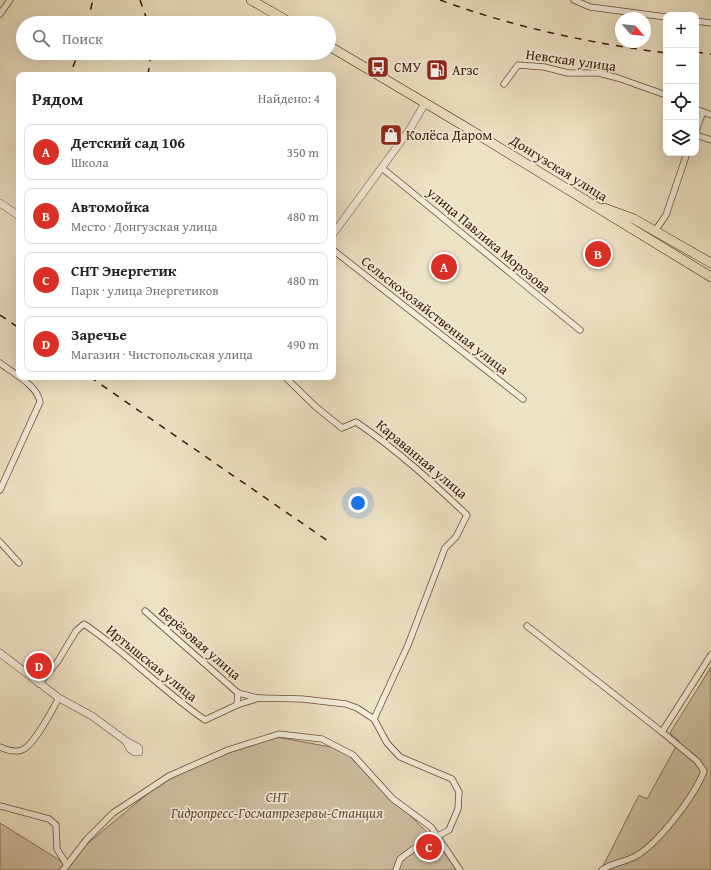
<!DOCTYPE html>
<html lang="ru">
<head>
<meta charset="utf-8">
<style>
  :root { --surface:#fff; --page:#f2f2f2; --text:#202124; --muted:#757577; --line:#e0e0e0; --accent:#d93025 }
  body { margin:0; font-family:"Gentium Book Plus",serif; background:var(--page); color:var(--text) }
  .controls { position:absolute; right:12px; top:12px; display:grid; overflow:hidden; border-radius:8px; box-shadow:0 4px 16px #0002 }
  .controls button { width:36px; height:36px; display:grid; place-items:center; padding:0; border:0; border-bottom:1px solid var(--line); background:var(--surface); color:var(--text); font:20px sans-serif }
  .compass { position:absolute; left:615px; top:12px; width:36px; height:36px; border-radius:50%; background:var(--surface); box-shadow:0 4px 16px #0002; rotate:117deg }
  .you { position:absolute; left:358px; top:503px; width:14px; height:14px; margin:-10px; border:3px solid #fff; border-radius:50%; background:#1a73e8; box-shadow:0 0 0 6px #1a73e833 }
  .badge { display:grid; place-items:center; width:26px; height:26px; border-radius:50%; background:var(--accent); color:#fff; font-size:13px; font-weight:700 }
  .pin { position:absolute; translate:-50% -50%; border:2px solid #fff; box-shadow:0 1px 4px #0006 }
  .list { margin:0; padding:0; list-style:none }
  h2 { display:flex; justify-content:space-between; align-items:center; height:52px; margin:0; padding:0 16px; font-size:17px }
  h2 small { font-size:13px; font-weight:400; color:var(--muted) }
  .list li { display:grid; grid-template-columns:26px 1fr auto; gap:12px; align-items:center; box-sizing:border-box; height:56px; margin:0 8px 8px; padding:0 8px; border:1px solid var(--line); border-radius:8px }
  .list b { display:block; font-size:15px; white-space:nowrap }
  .list p { margin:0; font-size:13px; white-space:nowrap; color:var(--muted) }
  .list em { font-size:13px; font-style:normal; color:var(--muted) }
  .icon { flex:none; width:22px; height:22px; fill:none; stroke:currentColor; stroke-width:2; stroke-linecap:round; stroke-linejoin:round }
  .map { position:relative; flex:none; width:711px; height:870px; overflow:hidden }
  .search { position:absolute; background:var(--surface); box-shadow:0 4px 16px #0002; left:16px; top:16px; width:320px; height:44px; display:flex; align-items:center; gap:10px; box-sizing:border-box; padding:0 14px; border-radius:22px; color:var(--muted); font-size:15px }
  .panel { position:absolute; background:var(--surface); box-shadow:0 4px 16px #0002; left:16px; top:72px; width:320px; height:308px; border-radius:8px }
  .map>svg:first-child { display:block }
  .green { fill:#cfc0a4; stroke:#846c54 }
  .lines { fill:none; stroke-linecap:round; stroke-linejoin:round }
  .minor-casing { stroke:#664b35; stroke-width:7 }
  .tertiary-casing { stroke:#664b35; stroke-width:8 }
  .trunk-casing { stroke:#381905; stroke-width:10 }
  .minor { stroke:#f4ecd9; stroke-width:5.5 }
  .tertiary { stroke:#f4ecd9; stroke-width:7 }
  .trunk { stroke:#eee2c4; stroke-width:9 }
  .rail { stroke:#381905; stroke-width:1.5; stroke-dasharray:7 7; stroke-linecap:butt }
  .labels { text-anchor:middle; stroke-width:3.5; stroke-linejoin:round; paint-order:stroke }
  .street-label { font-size:14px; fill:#381905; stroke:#f4ecd9 }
  .poi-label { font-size:14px; fill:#381905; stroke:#f4ecd9; text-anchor:start }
  .park-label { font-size:14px; font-style:italic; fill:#654b35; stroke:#f4ecd9 }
</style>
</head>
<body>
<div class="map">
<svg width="711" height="870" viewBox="0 0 711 870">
  <rect width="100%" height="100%" fill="#eee2c4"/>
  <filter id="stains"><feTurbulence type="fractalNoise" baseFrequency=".005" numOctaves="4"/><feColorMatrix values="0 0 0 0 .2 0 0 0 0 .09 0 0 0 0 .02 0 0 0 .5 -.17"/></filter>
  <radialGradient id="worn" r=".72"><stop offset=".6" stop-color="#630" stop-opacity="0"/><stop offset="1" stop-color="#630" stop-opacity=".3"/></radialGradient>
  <g class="green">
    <polygon points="711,667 711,870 601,870 639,795 647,799 679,741 670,733"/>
    <polygon points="271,736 342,749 433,838 457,870 0,870 0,823 64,863 169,776"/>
  </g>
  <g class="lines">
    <g class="minor-casing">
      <g id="minor">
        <polyline points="574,0 590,7 666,17"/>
        <polyline points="0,14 10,0"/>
        <polyline points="696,21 711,23"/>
        <polyline points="504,84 518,65 544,67 568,73 599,73 618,78 666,95"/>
        <polyline points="696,109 711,115"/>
        <polyline points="696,130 703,112"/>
        <polyline points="696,135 711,140"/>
        <polyline points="382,168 580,330"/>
        <polyline points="655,231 666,215 687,153"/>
        <polyline points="333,250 523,399"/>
        <path d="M0 363C14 374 37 385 40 402L0 490"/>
        <path d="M285 377 316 407 342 428 356 422C396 449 432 482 467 515L456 537 445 548 408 645 374 719"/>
        <polyline points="0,542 19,563"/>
        <polyline points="145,611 238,693 258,698"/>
        <path d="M527 626 662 732 697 761 704 771C695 795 659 843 636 856 626 862 611 863 602 870"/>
        <path d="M39 684 58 661 76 631 84 624C127 653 163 691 205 720L237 705 238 693"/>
        <polyline points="237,705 259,698 302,699 346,704 357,708 374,719 387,743 400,757 452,779 459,792 458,809 449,830 412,850 400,859 396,870"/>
        <polyline points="662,732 711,655"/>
        <path d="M0 747C7 750 18 753 24 749 36 742 52 710 59 698"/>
        <polyline points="0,806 49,819 56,825 57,849 67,865 63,870"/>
        <polyline points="67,865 87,839 113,813 169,776 228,750 279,734 322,739 353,755 393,799 431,827 460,870"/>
      </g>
    </g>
    <g class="tertiary-casing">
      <g id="tertiary">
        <polyline points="0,203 19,216"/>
        <polyline points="333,234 410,129 425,103"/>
        <polyline points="0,653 59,698 92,716 126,741 139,748 139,752 135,752 130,749 126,741"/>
      </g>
    </g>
    <g class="trunk-casing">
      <g id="trunk">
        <polyline points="251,0 291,23"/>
        <polyline points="329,46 464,126 711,277"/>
        <polyline points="604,208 634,219 711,263"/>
      </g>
    </g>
    <use href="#minor" class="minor"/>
    <use href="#tertiary" class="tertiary"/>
    <use href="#trunk" class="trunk"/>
    <g class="rail">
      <polyline points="140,0 148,23"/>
      <path d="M440 0C513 27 589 43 666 53"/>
      <polyline points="87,23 93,0"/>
      <polyline points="696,52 711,54"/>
      <polyline points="73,67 78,53"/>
      <polyline points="148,75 151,53"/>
      <polyline points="0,315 19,328"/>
      <polyline points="90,377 328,541"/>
    </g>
  </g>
  <defs>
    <g id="bus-square" transform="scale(1.15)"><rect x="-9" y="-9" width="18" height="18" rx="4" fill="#8f2418" stroke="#f4ecd9"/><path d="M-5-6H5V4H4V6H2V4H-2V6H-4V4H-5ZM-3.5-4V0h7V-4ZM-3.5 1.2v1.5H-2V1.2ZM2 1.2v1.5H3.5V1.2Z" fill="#fff"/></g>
    <g id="fuel-square" transform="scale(1.15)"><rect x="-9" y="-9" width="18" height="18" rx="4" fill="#8f2418" stroke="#f4ecd9"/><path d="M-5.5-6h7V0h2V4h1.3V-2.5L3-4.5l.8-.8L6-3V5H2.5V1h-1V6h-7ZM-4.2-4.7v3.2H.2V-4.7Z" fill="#fff"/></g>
    <g id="shop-square" transform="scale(1.15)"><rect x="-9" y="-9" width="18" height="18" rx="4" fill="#8f2418" stroke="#f4ecd9"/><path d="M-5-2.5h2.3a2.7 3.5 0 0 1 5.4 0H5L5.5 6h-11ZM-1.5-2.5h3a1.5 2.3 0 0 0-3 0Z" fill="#fff"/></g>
  </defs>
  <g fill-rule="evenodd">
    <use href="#bus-square" x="378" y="67"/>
    <use href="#fuel-square" x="437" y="70"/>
    <use href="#shop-square" x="391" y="135"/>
  </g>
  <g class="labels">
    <g class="street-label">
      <text transform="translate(571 60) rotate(8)" y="5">Невская улица</text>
      <text transform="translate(559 168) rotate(32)" y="5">Донгузская улица</text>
      <text transform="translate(489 240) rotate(40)" y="5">улица Павлика Морозова</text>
      <text transform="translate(435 315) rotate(38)" y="5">Сельскохозяйственная улица</text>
      <text transform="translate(422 459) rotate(40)" y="5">Караванная улица</text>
      <text transform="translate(200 643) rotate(41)" y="5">Берёзовая улица</text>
      <text transform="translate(152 663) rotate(39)" y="5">Иртышская улица</text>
    </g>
    <g class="poi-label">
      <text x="394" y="72">СМУ</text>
      <text x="452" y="75">Агзс</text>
      <text x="406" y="140">Колёса Даром</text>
    </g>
    <g class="park-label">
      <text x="277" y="802">СНТ<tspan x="277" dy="16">Гидропресс-Госматрезервы-Станция</tspan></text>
    </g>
  </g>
  <rect width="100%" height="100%" filter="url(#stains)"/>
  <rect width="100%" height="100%" fill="url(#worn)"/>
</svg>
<div class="controls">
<button>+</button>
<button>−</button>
<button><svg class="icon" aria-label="locate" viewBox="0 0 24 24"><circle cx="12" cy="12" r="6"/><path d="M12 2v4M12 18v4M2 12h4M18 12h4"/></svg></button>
<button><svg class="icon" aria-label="layers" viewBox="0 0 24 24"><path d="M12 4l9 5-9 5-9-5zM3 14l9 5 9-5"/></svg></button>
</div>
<svg class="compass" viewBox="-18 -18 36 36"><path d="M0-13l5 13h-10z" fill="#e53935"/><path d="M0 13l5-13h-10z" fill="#757577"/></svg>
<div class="you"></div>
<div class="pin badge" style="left:444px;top:267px">A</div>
<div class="pin badge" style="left:598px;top:254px">B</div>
<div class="pin badge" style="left:429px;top:847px">C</div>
<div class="pin badge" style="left:39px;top:666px">D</div>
<div class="search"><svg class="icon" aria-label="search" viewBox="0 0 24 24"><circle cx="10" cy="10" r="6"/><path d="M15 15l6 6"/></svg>Поиск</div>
<section class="panel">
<h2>Рядом<small>Найдено: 4</small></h2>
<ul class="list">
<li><span class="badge">A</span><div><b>Детский сад 106</b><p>Школа</p></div><em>350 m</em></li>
<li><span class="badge">B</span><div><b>Автомойка</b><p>Место · Донгузская улица</p></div><em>480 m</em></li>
<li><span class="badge">C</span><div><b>СНТ Энергетик</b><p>Парк · улица Энергетиков</p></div><em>480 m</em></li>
<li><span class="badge">D</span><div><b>Заречье</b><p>Магазин · Чистопольская улица</p></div><em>490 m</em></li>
</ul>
</section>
</div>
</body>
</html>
